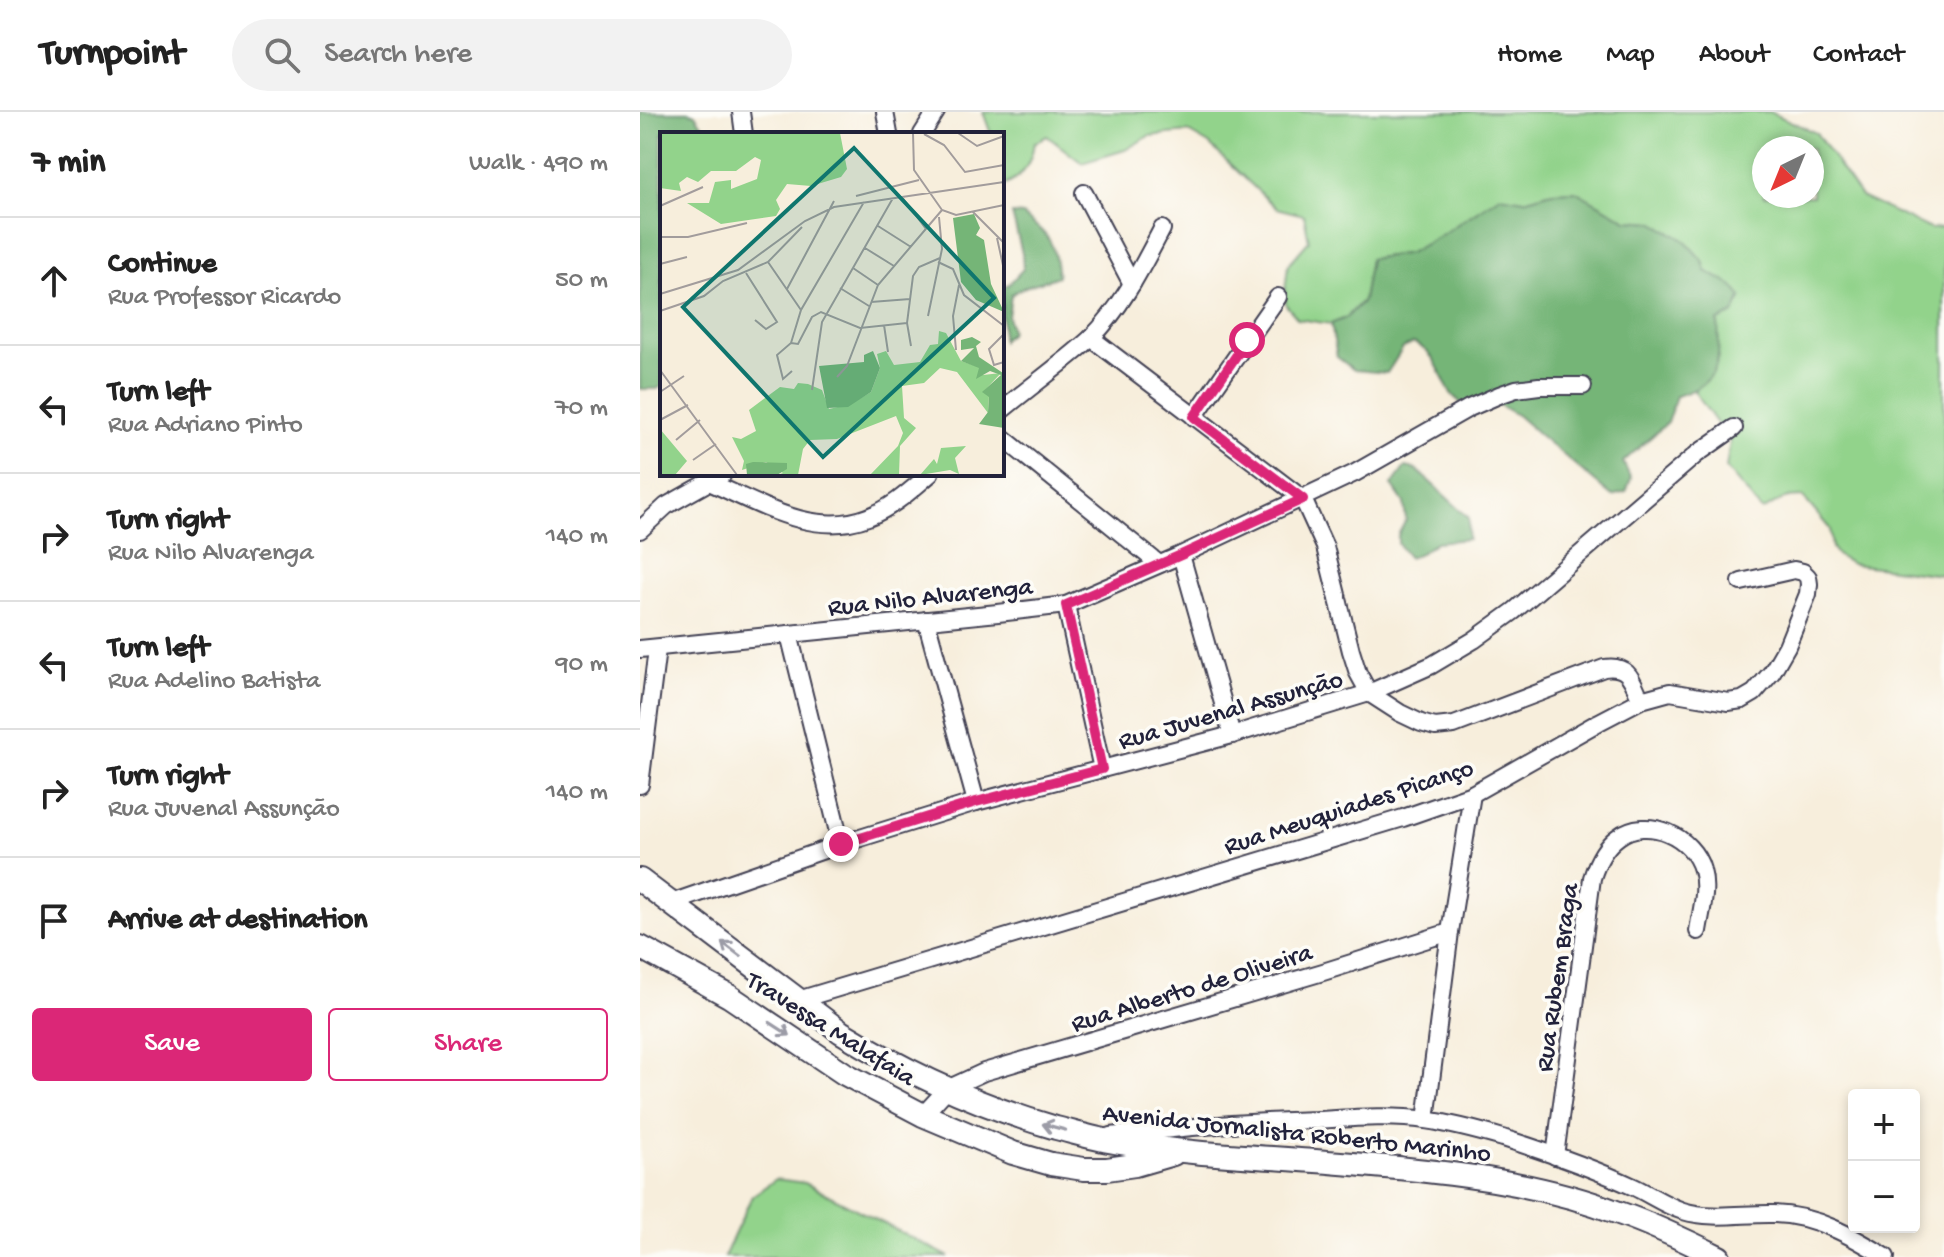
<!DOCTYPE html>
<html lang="en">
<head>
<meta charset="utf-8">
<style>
  :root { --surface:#fff; --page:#f2f2f2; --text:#222; --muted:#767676; --line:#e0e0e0; --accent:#db2777 }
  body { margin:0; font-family:"Gochi Hand",sans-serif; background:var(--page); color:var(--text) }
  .controls { position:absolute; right:24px; bottom:24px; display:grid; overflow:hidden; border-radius:8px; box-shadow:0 4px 12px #0003 }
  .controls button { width:72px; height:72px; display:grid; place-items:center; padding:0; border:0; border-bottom:2px solid var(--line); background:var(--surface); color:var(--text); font:40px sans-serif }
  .compass { position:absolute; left:1112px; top:24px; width:72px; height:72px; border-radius:50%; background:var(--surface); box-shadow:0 4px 12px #0003; rotate:223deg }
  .stop { position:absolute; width:24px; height:24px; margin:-18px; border:6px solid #db2777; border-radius:50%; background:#fff }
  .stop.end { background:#db2777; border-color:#fff; box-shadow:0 2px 8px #0008 }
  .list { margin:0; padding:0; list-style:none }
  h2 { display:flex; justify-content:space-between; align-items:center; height:104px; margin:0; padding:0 32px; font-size:34px }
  h2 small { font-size:26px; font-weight:400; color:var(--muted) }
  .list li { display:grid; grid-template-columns:52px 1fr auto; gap:24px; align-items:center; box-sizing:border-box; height:128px; padding:0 32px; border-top:2px solid var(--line) }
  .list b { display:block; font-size:30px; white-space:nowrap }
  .list p { margin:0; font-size:26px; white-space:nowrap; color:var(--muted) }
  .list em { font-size:26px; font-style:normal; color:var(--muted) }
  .actions { display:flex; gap:16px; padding:24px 32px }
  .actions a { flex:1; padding:18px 0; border:2px solid var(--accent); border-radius:8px; text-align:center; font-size:28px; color:var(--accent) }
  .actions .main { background:var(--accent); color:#fff }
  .icon { flex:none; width:44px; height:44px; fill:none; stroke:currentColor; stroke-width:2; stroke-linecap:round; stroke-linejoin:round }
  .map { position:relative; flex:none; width:1304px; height:1145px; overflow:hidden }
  header { display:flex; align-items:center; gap:48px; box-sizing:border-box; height:112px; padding:0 40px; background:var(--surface); border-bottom:2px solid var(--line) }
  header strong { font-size:38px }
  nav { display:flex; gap:44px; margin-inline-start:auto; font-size:28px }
  .search { width:560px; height:72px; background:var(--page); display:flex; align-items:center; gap:20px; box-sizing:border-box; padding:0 28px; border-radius:44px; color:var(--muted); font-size:30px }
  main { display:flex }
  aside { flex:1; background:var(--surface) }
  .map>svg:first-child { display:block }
  .green { fill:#92d38b; stroke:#5a7a63; stroke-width:2; fill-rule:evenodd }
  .forest { fill:#75b577; stroke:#4c6c59; stroke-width:2 }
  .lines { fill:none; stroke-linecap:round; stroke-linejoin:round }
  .minor-casing { stroke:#424153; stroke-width:20 }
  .secondary-casing { stroke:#424153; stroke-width:26 }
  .minor { stroke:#fff; stroke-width:16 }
  .secondary { stroke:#fff; stroke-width:22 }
  .oneway { stroke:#9c9ca7 }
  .route { stroke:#db2777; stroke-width:10 }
  .labels { text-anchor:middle; stroke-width:7; stroke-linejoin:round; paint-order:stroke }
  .street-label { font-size:26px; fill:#22223b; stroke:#fdfcf7 }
  .inset-road { fill:none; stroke:#a29c9c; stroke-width:2 }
  .view { fill:#0f766e; fill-opacity:0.15; stroke:#0f766e; stroke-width:4 }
  .inset-edge { fill:none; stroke:#22223b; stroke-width:4 }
</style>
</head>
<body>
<header>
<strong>Turnpoint</strong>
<div class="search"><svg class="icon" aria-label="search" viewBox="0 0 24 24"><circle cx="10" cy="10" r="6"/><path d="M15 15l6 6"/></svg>Search here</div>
<nav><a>Home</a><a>Map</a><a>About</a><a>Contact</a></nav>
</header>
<main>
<aside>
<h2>7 min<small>Walk · 490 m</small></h2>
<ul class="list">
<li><svg class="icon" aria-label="ahead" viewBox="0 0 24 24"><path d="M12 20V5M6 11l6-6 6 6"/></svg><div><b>Continue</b><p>Rua Professor Ricardo</p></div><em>50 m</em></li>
<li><svg class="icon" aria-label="left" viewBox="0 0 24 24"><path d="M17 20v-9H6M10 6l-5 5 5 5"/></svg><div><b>Turn left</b><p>Rua Adriano Pinto</p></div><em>70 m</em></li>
<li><svg class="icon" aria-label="right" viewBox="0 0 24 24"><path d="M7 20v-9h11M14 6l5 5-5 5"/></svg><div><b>Turn right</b><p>Rua Nilo Alvarenga</p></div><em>140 m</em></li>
<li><svg class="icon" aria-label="left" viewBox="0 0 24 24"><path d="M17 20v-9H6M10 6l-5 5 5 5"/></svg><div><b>Turn left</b><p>Rua Adelino Batista</p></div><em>90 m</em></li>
<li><svg class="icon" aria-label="right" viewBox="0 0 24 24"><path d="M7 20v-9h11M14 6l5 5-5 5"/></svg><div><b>Turn right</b><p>Rua Juvenal Assunção</p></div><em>140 m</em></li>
<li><svg class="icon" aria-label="arrive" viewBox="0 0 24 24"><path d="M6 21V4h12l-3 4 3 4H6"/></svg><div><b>Arrive at destination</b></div></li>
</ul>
<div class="actions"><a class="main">Save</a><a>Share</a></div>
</aside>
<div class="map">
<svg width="1304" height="1145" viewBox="0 0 1304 1145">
  <rect width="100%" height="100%" fill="#fdfcf7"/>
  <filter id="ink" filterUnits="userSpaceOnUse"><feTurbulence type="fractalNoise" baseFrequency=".0125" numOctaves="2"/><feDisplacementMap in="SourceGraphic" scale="16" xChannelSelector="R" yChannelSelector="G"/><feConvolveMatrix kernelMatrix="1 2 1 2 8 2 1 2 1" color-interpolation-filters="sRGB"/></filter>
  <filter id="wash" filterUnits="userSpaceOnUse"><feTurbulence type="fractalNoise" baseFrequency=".006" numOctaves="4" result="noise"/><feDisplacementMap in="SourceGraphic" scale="32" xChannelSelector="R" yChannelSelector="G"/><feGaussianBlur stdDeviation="1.8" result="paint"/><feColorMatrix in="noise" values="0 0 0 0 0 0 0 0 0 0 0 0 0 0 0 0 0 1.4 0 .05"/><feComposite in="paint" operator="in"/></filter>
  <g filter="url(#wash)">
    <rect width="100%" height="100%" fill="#f7eedc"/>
    <g class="green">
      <path d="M343 0H1130L1176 21 1221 85 1290 117 1304 116V463L1212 452 1198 444 1192 436 1190 417 1163 385 1145 386 1122 399 1086 356 1090 330 1054 279C1072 267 1079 230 1078 209L1093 202V174L1066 159 1063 149 1013 110 987 108 935 79 912 80 884 88 860 84 801 123 769 141 730 147 723 188 706 206 691 212 658 207 646 193 645 179 648 153 669 129 664 103 636 96 569 32 548 20 509 24 485 38 442 51 407 24 394 31C391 51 382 68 362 74V22H351ZM1124 36H1172V84H1124Z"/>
      <polygon points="136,1067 165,1071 309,1145 84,1145 112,1084"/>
    </g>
    <g class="forest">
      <polygon points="0,0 49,0 55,2 68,22 22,22 22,274 17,277 0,277"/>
      <path d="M935 79 987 108 1013 110 1044 128 1063 149 1066 159 1093 174 1102 185 1093 202 1078 209C1080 250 1081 272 1036 284L1027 311 983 350 991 367 986 380 972 384 902 325 878 304 847 286 823 293C818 288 812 284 809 278 798 259 796 241 774 231L763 236 747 261 714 258 697 245 691 212 706 206 723 189 730 147 769 141 801 123 860 84 884 88 912 80Z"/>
      <path d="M372 102 383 103C412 127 413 127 418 164 402 171 385 172 371 183L368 204 371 219 362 229V176L368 173 383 157 382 141Z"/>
      <polygon points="765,355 776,357 829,406 828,427 796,430 782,440 769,446 758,432 758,423 766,408 764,391 752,373"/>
    </g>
  </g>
  <g filter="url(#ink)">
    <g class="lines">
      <g class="minor-casing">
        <g id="minor">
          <polyline points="101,0 104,22"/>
          <polyline points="245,0 249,22"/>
          <polyline points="282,22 296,0"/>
          <polyline points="444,81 492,172"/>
          <path d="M451 226 663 387 685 435 711 539 718 561 729 581 760 601 781 611 795 615 814 613 964 556C989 552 992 568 1001 588"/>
          <path d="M362 298C391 274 422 252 450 227 481 197 502 155 522 117"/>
          <polyline points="554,305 638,185"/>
          <polyline points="362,325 519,452"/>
          <path d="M69 370C118 391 173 426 228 405 252 396 271 378 290 362"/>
          <polyline points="0,418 26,394 83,362"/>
          <polyline points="541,443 592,623"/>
          <polyline points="426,493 462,657"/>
          <polyline points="286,508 336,690"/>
          <polyline points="149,522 201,732"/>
          <polyline points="0,537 358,501 426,493 541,443 715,361 829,296 859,283 876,277 899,274 943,274"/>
          <polyline points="0,673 17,537"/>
          <polyline points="31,791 201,732 336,690 592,623 729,581 792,553 834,528 874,499 1057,342 1094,316"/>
          <polyline points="158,888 763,706 832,682 959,610 1001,588 1030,580 1088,590 1102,588 1114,581 1132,560 1147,534 1168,482 1169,472 1168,465 1163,460 1154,458 1101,470"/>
          <polyline points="283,1003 307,977 344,960 683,860 810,820"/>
          <polyline points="786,1008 810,820 832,682"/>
          <path d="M471 1024C540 1015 608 1010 677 1008 713 1006 751 1003 786 1008 812 1012 839 1019 863 1026 907 1040 953 1056 994 1075 1011 1083 1026 1094 1043 1099 1073 1108 1103 1101 1134 1102 1175 1103 1212 1124 1246 1145"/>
          <path d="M915 1044 952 766C957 750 964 735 978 725 1007 703 1053 724 1062 758 1068 778 1061 799 1058 819"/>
        </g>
      </g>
      <g class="secondary-casing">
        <g id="secondary">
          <path d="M0 768 201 920C269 962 339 994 416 1016 436 1021 455 1027 475 1030 557 1044 641 1045 723 1053 809 1060 899 1070 979 1101 1014 1113 1047 1129 1079 1145"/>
          <polyline points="0,835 89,884 205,962 283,1003 373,1041 411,1052 444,1057 467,1057 495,1053 533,1042"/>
        </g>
      </g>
      <use href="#minor" class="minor"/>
      <use href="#secondary" class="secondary"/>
    </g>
    <defs><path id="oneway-shaft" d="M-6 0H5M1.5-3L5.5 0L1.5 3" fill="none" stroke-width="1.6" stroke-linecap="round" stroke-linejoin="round" transform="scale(2)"/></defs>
    <g class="oneway">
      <use href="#oneway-shaft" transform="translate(91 837) rotate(-143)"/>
      <use href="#oneway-shaft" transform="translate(140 917) rotate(33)"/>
      <use href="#oneway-shaft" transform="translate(414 1015) rotate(-165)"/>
    </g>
  </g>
  <g class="lines" filter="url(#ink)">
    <polyline class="route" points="201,732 336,690 462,657 426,493 541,443 663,387 554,305 607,228"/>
  </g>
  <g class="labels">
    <g class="street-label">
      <text transform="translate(290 483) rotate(-6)" y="9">Rua Nilo Alvarenga</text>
      <text transform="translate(590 596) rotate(-16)" y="9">Rua Juvenal Assunção</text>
      <text transform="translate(708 693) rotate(-18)" y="9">Rua Meuquiades Picanço</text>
      <text transform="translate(915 865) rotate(-82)" y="9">Rua Rubem Braga</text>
      <text transform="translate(551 874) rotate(-17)" y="9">Rua Alberto de Oliveira</text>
      <text transform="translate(192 915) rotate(32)" y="9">Travessa Malafaia</text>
      <text transform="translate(657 1019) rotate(6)" y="9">Avenida Jornalista Roberto Marinho</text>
    </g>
  </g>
  <g transform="translate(20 20)">
    <rect width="344" height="344" fill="#f7eedc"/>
    <path d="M0 1H180L187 37 181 45 151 54 127 52 116 68 120 77 116 84 61 92 27 71H49L55 50 71 48V57L97 47 101 28 95 25 76 39H51L38 50 27 45 19 51 21 59 0 56ZM279 199 286 201 301 229 319 235 323 243 341 241 323 260 329 264 328 281 297 240 280 236 264 251 242 254 244 286 256 296 240 314 239 343H210L238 314 243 301 236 284 177 307 150 308 143 317 138 343H117L123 341 106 330 82 338 84 329 72 305 81 307 96 299 89 278 120 255 134 257 138 251 148 252 162 258 169 277 191 272 211 260 220 236 217 222 226 219 234 233 260 230 270 213 278 212ZM0 297 27 329 15 343H0ZM306 314 295 326 299 342 290 338 260 343 274 327 277 332 281 316Z" fill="#92d38b"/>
    <path d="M314 82 320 96 316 103 324 108 331 152 344 180 316 168 301 150 293 86ZM312 205 321 210 316 214 319 225 343 241 344 296 319 292 328 280 329 265 322 260 341 243 330 239 316 247 319 236 301 229 314 216 301 218V208ZM213 219 220 236 211 260 188 275 167 276 159 234 204 230V223ZM93 330 127 331V337L117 343H87L86 332Z" fill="#75b577"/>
    <path class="inset-road" d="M253 1 254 38 282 78 296 83 344 73M298 1 317 14 344 4M264 2 284 13 305 40 344 33M196 64 259 48M242 65 266 97M0 74 43 55M313 80 344 111M218 94 251 115M0 105H28L87 91M337 106 344 138M205 116 234 134M108 130 141 178M278 130 293 137 304 163 344 194M0 132 27 125M193 136 218 153M86 141 117 190 106 197 95 188M180 156 209 174M127 157 174 69M0 162 78 138 145 89 174 75 344 50M211 170 250 167M0 179 44 164 63 149 108 130 142 95M268 184 282 117 279 85M224 193 228 220M344 202 329 217 334 233 344 230M131 211 138 212 152 185 161 180 200 196 247 191M251 214 247 191 253 144 259 135 280 126M296 218 293 184 299 153M0 238 77 343M132 239 123 247 117 223 131 211 141 178 204 70M177 245 187 234 218 153 282 78M152 258 162 190 233 66M0 260 24 244M0 288 28 273M16 308 40 288M33 328 56 312"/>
    <path class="view" d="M194 16 334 166 163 325 23 175Z"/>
    <rect width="344" height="344" class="inset-edge"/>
  </g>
</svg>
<div class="controls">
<button>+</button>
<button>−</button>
</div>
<svg class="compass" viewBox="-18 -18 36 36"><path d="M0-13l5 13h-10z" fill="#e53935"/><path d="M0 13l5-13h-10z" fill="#767676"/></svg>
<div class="stop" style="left:607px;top:228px"></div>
<div class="stop end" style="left:201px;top:732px"></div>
</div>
</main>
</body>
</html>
